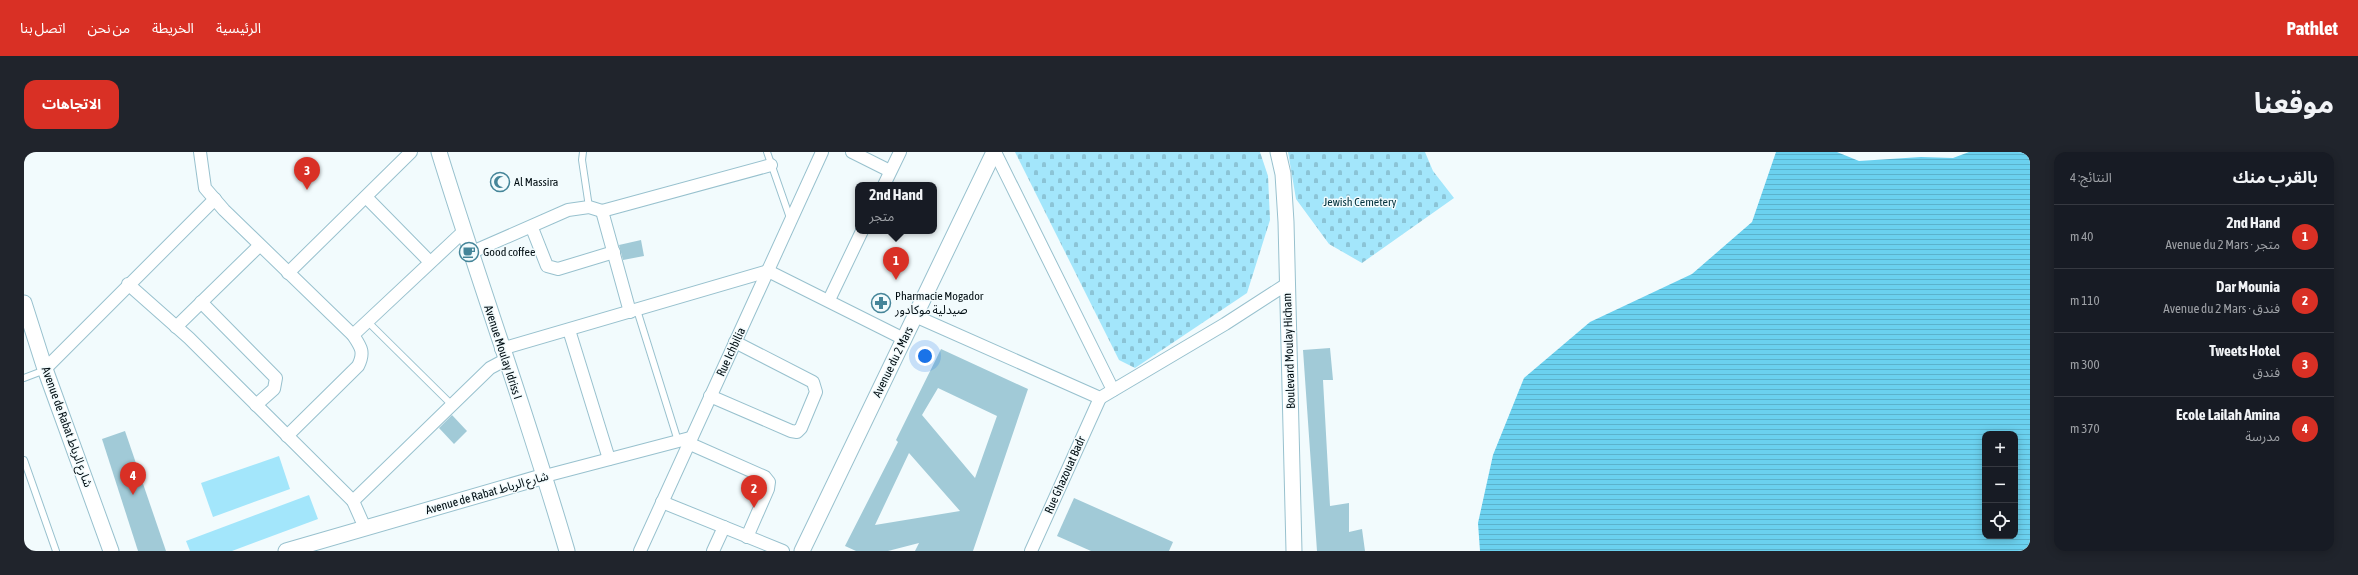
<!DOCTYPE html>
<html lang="ar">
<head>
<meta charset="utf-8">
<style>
  :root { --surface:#171b24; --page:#20242c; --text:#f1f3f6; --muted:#9ea1a6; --line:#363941; --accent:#d93025 }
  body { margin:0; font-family:"Asap Condensed","Noto Sans Arabic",sans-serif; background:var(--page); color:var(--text); direction:rtl }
  .controls { position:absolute; right:12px; bottom:12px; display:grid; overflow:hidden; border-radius:8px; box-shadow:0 2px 10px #0003 }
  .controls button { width:36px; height:36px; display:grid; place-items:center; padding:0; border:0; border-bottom:1px solid var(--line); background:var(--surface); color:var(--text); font:20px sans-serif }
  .you { position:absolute; left:901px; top:204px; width:14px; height:14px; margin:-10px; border:3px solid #fff; border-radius:50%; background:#1a73e8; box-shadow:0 0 0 6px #1a73e833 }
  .badge { display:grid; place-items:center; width:26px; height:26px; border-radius:50%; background:var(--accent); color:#fff; font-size:13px; font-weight:700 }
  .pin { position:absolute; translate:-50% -33px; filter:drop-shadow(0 1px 2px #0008) }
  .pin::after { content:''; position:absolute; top:21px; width:14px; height:12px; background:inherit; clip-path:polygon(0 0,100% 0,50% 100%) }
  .popup { position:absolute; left:831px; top:30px; width:82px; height:52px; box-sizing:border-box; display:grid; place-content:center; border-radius:8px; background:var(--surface); filter:drop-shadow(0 1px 3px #0005); font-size:13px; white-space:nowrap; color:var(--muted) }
  .popup b { font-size:15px; color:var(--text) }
  .popup::after { content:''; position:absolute; left:50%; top:100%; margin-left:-8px; border:8px solid transparent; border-top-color:var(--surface) }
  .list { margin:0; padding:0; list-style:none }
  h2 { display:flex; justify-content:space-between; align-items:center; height:52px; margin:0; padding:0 16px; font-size:17px }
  h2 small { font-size:13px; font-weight:400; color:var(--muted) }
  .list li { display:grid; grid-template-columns:26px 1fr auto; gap:12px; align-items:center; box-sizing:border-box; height:64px; padding:0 16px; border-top:1px solid var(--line) }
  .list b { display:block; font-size:15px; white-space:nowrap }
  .list p { margin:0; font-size:13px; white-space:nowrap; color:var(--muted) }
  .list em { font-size:13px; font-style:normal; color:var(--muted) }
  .icon { flex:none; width:22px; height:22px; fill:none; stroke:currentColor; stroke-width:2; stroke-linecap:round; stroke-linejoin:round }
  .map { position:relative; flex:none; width:2006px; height:399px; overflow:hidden; direction:ltr; border-radius:12px }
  header { display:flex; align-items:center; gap:24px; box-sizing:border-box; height:56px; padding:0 20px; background:var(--accent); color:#fff }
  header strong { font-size:19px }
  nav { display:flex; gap:22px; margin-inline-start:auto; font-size:14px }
  .intro { display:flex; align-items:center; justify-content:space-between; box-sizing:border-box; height:96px; padding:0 24px }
  h1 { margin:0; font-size:28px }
  .button { padding:10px 18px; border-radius:12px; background:var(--accent); color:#fff; font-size:14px; font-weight:700 }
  main { display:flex; gap:24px; padding:0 24px }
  aside { flex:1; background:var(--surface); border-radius:12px; box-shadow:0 2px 10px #0003 }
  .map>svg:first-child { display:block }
  .cemetery { fill:url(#cemetery-stones) }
  .pitch { fill:#a3e6fb }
  .water { fill:url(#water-rules); fill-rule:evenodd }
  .building { fill:#a1cad7; fill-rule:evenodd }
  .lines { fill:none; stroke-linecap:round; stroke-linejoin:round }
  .service-casing { stroke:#98c1ce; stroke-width:8 }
  .minor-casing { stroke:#98c1ce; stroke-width:14 }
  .tertiary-casing { stroke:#98c1ce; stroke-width:17 }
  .service { stroke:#fff; stroke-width:6 }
  .minor { stroke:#fff; stroke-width:12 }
  .tertiary { stroke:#fff; stroke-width:15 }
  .labels { text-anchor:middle; stroke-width:3; stroke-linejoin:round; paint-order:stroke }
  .poi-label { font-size:12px; fill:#010d12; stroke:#f2fbfd; text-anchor:start }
  .park-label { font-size:12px; fill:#00313d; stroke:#f2fbfd }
  .street-label { font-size:12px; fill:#010d12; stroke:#f2fbfd }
</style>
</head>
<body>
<header>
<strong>Pathlet</strong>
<nav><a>الرئيسية</a><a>الخريطة</a><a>من نحن</a><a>اتصل بنا</a></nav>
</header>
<div class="intro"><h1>موقعنا</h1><a class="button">الاتجاهات</a></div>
<main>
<aside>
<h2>بالقرب منك<small>النتائج: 4</small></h2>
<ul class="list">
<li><span class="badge">1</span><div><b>2nd Hand</b><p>متجر · Avenue du 2 Mars</p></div><em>40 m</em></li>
<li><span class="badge">2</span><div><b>Dar Mounia</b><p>فندق · Avenue du 2 Mars</p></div><em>110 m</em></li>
<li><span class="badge">3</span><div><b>Tweets Hotel</b><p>فندق</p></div><em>300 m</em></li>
<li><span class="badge">4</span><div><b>Ecole Lailah Amina</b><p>مدرسة</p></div><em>370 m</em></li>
</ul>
</aside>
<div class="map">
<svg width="2006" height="399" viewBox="0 0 2006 399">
  <defs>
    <pattern id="cemetery-stones" width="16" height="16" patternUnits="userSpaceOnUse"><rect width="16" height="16" fill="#a3e6fb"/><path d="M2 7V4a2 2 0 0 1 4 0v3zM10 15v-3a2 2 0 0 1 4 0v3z" fill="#8bc4d6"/></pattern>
    <pattern id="water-rules" width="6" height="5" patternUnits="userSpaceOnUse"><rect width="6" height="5" fill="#6bd1ef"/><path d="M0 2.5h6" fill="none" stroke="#5bb2cc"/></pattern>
  </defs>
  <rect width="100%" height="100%" fill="#f2fbfd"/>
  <g class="cemetery">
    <polygon points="991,0 1236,0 1244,24 1246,68 1223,141 1111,216 1095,208"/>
    <polygon points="1264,0 1401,0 1409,19 1430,46 1338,111 1305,92 1272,47"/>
  </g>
  <g class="pitch">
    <polygon points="255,304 266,337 189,365 177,331"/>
    <polygon points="285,343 294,367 208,399 166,399 162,389"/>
  </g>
  <path class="water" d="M1752 0H1813L1835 9 1897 5 1929 6 1945 0H2006V399H1456L1454 371 1469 303 1500 226 1566 170 1668 122 1728 70ZM1961 282H1991V384H1961Z"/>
  <g class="building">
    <polygon points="617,88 620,104 599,108 595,93"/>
    <polygon points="1306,196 1309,228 1299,228 1306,354 1325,351 1325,380 1338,377 1341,399 1293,399 1279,198"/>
    <path d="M917 197 1004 237 949 399H891L895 391 864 399H832L821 394 874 290 872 288ZM914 236 973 264 951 326 898 263ZM885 301 936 359 851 373Z"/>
    <polygon points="428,263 443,279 430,292 415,276"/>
    <polygon points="101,279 142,399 114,399 78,287"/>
    <polygon points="1050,346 1149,390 1145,399 1067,399 1033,384"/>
  </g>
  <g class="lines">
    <g class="service-casing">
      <g id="service">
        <polyline points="559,0 558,8 565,55"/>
        <polyline points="743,0 766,66"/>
        <polyline points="613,158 654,289"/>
        <polyline points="343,169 428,253"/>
        <polyline points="0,226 21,218"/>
        <polyline points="0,308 32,399"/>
      </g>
    </g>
    <g class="minor-casing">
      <g id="minor">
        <path d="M176 0 181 36 200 58 329 183C337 195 341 200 334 214L263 284"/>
        <polyline points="828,0 866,19"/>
        <polyline points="971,0 1089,238"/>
        <polyline points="860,33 876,0"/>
        <polyline points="342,45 406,110"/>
        <polyline points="508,76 523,114 534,117 590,100"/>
        <polyline points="446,101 544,58 565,55 578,59"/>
        <polyline points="264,121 387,0"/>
        <polyline points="104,132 165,186 329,349 341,376"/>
        <polyline points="805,148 838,79"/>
        <polyline points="177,150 252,226 250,237 232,253"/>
        <polyline points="606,160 578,59 747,13"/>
        <polyline points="891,164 1076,246 1201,172 1263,132"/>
        <polyline points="152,175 235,94"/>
        <polyline points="545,178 585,307"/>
        <polyline points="329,183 440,79"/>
        <polyline points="477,197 744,119 880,187"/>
        <polyline points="21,217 191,47"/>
        <polyline points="686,244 767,279 773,280 777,276 792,240 789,230 711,190"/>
        <polyline points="664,291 741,325 745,330 744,337 723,385"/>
        <polyline points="521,324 666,286"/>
        <polyline points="329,349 466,216 481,208"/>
        <polyline points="638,350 759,399"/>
        <polyline points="616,399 798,0"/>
        <polyline points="689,399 700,375"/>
        <polyline points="1007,399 1076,246"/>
      </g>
    </g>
    <g class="tertiary-casing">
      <g id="tertiary">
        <path d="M415 0C456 133 504 265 543 399"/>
        <polyline points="1254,0 1259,22 1262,70 1270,399"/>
        <polyline points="0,151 21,217 87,399"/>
        <polyline points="262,399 521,324"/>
        <polyline points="778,399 970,0"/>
      </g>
    </g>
    <use href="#service" class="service"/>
    <use href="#minor" class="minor"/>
    <use href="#tertiary" class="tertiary"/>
  </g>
  <defs>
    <g id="mosque-ring" transform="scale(1)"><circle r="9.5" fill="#f2fbfd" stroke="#458599" stroke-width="1.5"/><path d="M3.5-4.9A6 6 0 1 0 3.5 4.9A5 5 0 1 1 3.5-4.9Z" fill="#458599"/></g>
    <g id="cafe-ring" transform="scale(1)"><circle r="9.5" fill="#f2fbfd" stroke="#458599" stroke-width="1.5"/><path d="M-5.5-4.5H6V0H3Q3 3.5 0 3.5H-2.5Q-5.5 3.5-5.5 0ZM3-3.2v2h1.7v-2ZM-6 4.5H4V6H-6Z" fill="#458599"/></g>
    <g id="pharmacy-ring" transform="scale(1)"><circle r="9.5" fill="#f2fbfd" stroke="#458599" stroke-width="1.5"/><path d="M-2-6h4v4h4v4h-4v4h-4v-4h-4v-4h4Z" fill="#458599"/></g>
  </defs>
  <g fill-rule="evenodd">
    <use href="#mosque-ring" x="476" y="30"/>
    <use href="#cafe-ring" x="445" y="100"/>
    <use href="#pharmacy-ring" x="857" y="151"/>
  </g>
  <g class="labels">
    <g class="poi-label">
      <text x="490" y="34">Al Massira</text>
      <text x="459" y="104">Good coffee</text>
      <text x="871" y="148">Pharmacie Mogador<tspan x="871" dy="14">صيدلية موكادور</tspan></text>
    </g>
    <g class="park-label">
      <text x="1336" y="54">Jewish Cemetery</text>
    </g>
    <g class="street-label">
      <text transform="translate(1265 199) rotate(-92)" y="4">Boulevard Moulay Hicham</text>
      <text transform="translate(479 200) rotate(72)" y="4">Avenue Moulay Idriss I</text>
      <text transform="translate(707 200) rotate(-65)" y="4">Rue Ichbilia</text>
      <text transform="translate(869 210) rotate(-64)" y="4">Avenue du 2 Mars</text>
      <text transform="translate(43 275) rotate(70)" y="4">Avenue de Rabat شارع الرباط</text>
      <text transform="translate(1041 323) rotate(-66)" y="4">Rue Ghazouat Badr</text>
      <text transform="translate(463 341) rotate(-16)" y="4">Avenue de Rabat شارع الرباط</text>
    </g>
  </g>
</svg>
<div class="controls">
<button>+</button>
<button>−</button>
<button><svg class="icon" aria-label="locate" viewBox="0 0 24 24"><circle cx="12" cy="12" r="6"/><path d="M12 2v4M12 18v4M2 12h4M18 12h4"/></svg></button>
</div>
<div class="you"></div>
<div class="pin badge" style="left:872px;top:128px">1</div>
<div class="popup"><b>2nd Hand</b>متجر</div>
<div class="pin badge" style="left:730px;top:356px">2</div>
<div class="pin badge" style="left:283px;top:38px">3</div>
<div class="pin badge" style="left:109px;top:343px">4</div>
</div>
</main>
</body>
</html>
